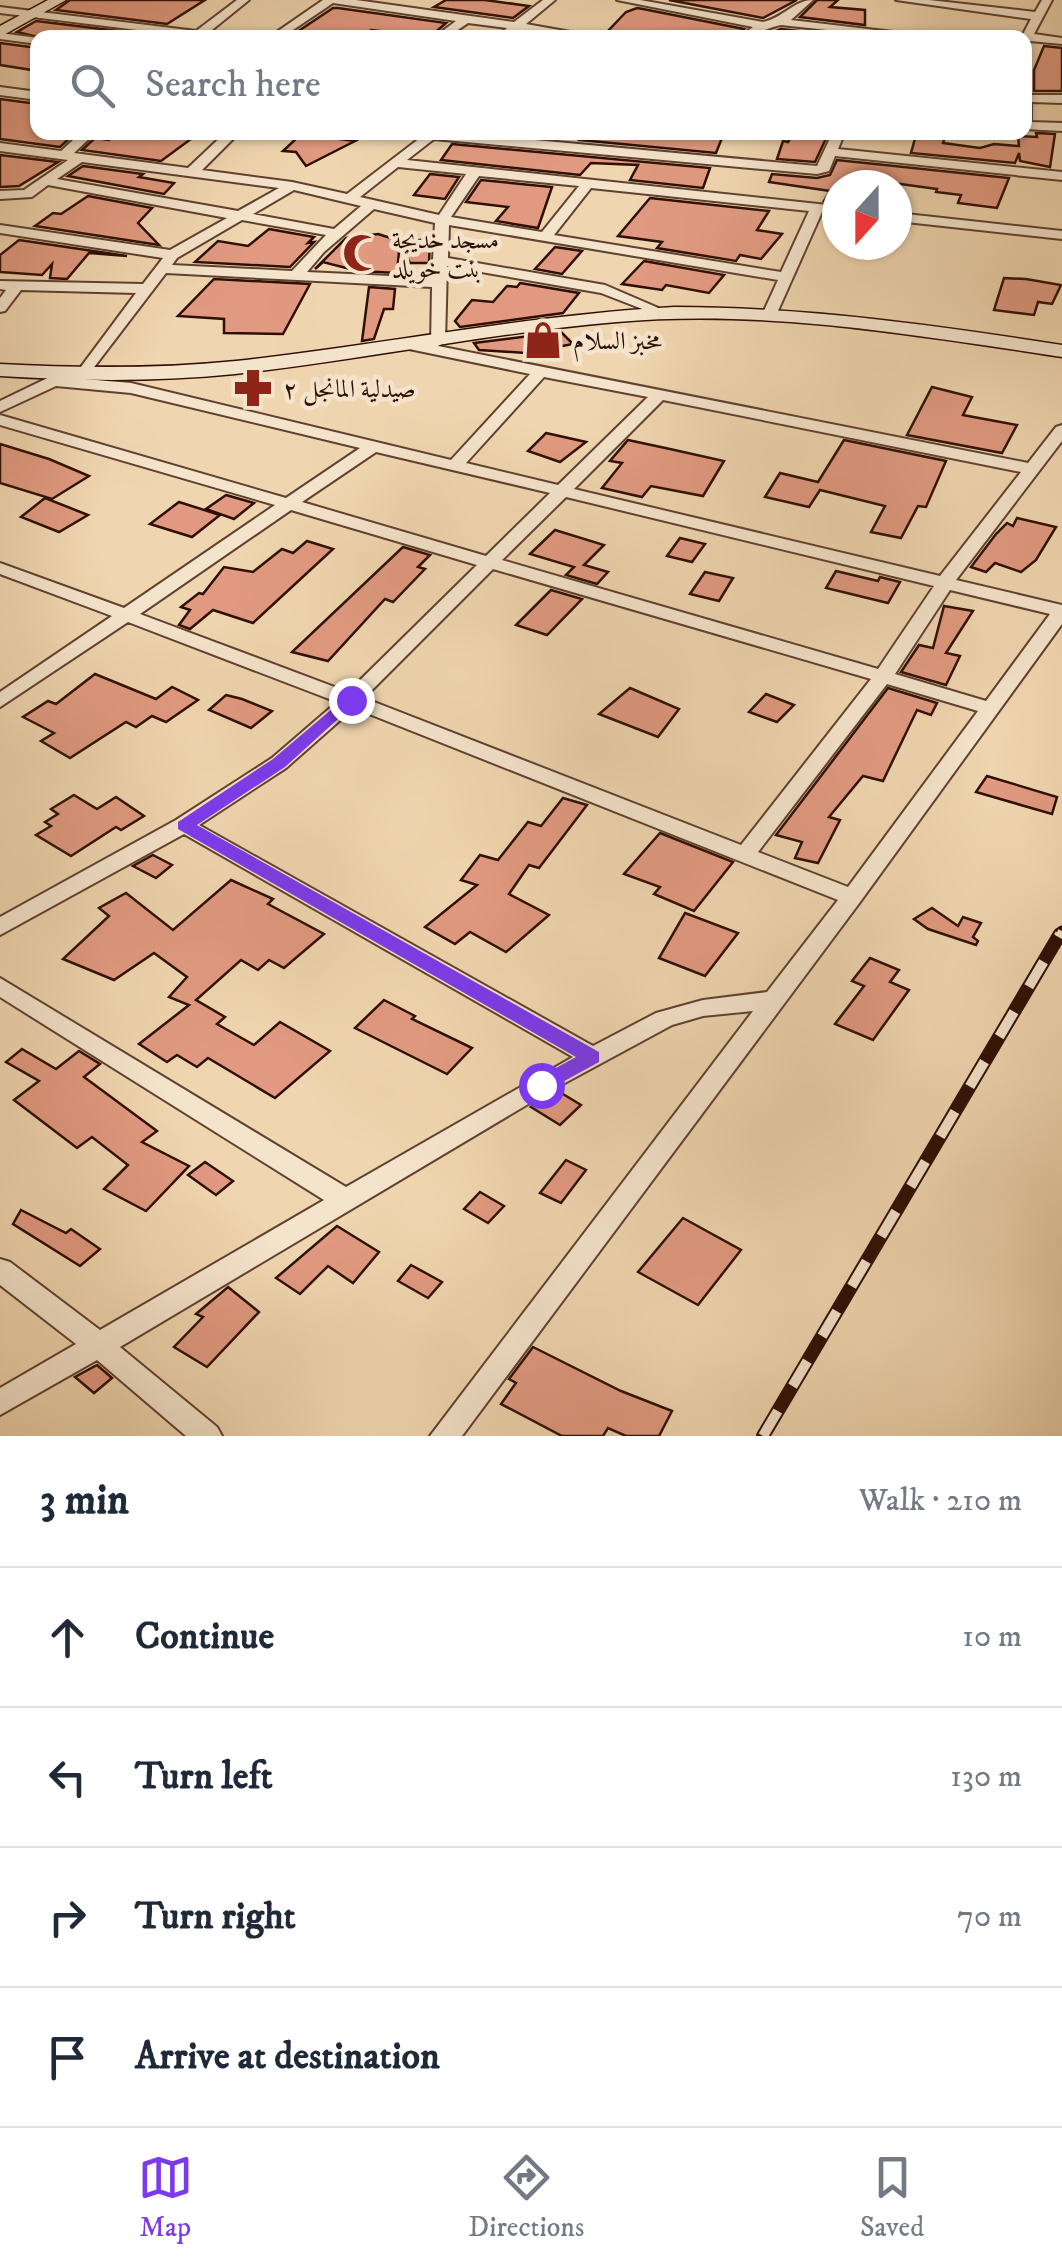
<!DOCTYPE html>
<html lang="en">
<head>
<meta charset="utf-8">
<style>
  :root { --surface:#fff; --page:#f2f2f3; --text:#1f2937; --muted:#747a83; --line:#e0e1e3; --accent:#7c3aed }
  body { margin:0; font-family:"IM FELL DW Pica",Amiri,serif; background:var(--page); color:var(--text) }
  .compass { position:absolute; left:822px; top:170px; width:90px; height:90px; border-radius:50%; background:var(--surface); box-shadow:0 2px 8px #0004; rotate:201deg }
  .stop { position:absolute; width:30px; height:30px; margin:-22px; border:8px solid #7c3aed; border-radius:50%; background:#fff }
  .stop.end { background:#7c3aed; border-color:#fff; box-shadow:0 2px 10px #0008 }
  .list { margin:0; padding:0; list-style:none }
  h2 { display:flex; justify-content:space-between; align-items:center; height:130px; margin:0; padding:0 40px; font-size:42px }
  h2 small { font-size:32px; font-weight:400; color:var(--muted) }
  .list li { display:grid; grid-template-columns:65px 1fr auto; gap:30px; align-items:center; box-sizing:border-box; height:140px; padding:0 40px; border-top:2px solid var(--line) }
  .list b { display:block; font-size:38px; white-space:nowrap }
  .list em { font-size:32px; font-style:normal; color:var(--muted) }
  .icon { flex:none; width:55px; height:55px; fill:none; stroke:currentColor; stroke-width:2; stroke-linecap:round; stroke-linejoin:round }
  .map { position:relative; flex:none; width:1062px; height:1436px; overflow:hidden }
  .search { position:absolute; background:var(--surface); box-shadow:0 2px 8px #0004; left:30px; right:30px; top:30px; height:110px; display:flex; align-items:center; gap:25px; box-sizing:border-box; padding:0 35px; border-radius:20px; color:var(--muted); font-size:38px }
  .sheet { height:690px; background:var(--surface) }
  nav { display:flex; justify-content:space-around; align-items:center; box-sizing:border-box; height:140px; border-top:2px solid var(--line); background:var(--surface); font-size:28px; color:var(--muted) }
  nav a { display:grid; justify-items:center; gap:5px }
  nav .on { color:var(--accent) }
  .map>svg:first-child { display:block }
  .building { fill:#e19a81; stroke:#2f0f04; stroke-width:2.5 }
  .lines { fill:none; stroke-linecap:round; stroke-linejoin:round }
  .street-casing { stroke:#5f412f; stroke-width:4 }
  .secondary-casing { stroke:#2f0f04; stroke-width:3 }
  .street { fill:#f5e4cc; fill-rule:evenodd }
  .secondary { fill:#f5e4cc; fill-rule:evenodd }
  .rail-far1-casing { stroke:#2f0f04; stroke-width:11 }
  .rail-casing { stroke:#2f0f04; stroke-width:14 }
  .rail-far1 { stroke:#f5e4cc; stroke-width:8; stroke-dasharray:22; stroke-linecap:butt }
  .rail { stroke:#f5e4cc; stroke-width:10; stroke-dasharray:29; stroke-linecap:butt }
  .route { fill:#7c3aed }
  .labels { text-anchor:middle; stroke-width:9; stroke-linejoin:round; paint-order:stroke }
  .far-poi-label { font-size:25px; fill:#2f0f04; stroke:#f5e4cc; text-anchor:start }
</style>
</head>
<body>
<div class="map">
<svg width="1062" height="1436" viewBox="0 0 1062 1436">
  <rect width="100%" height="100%" fill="#f0d6b0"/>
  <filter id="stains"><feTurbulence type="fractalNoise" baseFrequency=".002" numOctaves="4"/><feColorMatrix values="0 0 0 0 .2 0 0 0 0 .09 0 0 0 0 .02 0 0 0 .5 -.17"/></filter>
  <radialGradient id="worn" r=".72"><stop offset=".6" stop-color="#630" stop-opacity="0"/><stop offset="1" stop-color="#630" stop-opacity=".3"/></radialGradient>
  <g class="building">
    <polygon points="70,0 205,0 167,24 56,10"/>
    <polygon points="446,0 485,0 529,6 513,18 434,7"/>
    <polygon points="669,0 797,0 763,18"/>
    <polygon points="817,0 838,0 830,7 865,10 865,25 800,17"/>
    <polygon points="333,8 338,8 446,23 430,37 371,30 361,38 288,38"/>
    <polygon points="637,8 643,9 744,29 734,38 641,38 608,31 626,12"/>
    <polygon points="36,21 151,35 103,33 96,38 42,38 17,32"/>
    <polygon points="781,29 862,38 757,38"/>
    <polygon points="0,43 38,48 38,71 0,65"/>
    <polygon points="1044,46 1062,48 1062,91 1034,91 1034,70"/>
    <polygon points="0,99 38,104 38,132 73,135 60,147 0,139"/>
    <polygon points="117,132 127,132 191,139 161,161 82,150 95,138 109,140"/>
    <polygon points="589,132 667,138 672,132 724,133 716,153 580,140"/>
    <polygon points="794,132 829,132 815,162 777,159 783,141 788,142"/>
    <polygon points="1036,133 1055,134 1050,167 1020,161 1019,153 1015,163 911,153 916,135 945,137 943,143 980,148 994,144 1019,146 1018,136 1037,137"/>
    <polygon points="301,134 355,141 306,166 296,152 283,151"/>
    <polygon points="452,144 710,168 703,188 630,180 638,165 591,163 580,175 441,160"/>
    <polygon points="0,155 58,162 19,186 0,187"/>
    <polygon points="837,160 1009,178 997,208 958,203 961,195 936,192 937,189 886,182 837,185 837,202 824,201 830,191 769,182 772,174 817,178 830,175"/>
    <polygon points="83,166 143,174 139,177 174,183 164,194 68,176"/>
    <polygon points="430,174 459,177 445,199 414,195"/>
    <polygon points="481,180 552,187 538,228 496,221 508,207 466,202"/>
    <polygon points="88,196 152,208 138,223 159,245 35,226 53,213 61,214"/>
    <polygon points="650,198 769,211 757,230 782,234 761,259 740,255 736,261 657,248 662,242 618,236"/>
    <polygon points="269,229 314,237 308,243 314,242 290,267 195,262 218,241 248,246"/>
    <polygon points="378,234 400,241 397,273 358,271 323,262 315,269 346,238"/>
    <polygon points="430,239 429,263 410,263 400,242"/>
    <polygon points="19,240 127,256 89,253 67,279 50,278 52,264 42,275 0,272 0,255"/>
    <polygon points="555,247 582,251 562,274 535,269"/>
    <polygon points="644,261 724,275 709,293 666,285 662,290 622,284"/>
    <polygon points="1004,278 1026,279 1061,285 1052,304 1038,302 1034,315 994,310"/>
    <polygon points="214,279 310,284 283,334 224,333 224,319 178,316"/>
    <polygon points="520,283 579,293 563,313 460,327 455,321 472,300 493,302 507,286 517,287"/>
    <polygon points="369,287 395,289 393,309 384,309 374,339 362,341"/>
    <polygon points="561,332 573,344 526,353 479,350 474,343"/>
    <polygon points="932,387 972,397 963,415 1017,425 1002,453 907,435"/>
    <polygon points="546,433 586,442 560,462 528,451"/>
    <polygon points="628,440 670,449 724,461 703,496 651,486 642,497 602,488 622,463 610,461"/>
    <polygon points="844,440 946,461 926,507 918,506 901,538 871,532 885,506 820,490 809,507 765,497 780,473 818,482"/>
    <polygon points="0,444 49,459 89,476 52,499 0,483"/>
    <polygon points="226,495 254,503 234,519 206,509"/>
    <polygon points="45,498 88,515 59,532 21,517"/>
    <polygon points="179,502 220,515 192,537 150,524"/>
    <polygon points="1017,518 1056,527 1036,560 1021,572 995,563 986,572 971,567 996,534 1007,523 1013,526"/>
    <polygon points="555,530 604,545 584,565 608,572 597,584 566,575 574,567 530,554"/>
    <polygon points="680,538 705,544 692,562 667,556"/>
    <polygon points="307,541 333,549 253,623 213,610 190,629 179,625 190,610 181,607 199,593 203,594 224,567 253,572 282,549 293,553"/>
    <polygon points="403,547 430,555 418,567 425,569 393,602 385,599 328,661 292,652"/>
    <polygon points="836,571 878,581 880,577 900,582 888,603 826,588"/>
    <polygon points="705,572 733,578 719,601 690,594"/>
    <polygon points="551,590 582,599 547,635 516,625"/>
    <polygon points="944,606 973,611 946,653 960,656 946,685 901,672 919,645 933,648"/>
    <polygon points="95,674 156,699 172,687 198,700 166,722 152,716 136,727 126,722 70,758 41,741 54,733 23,717 48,701 56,704"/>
    <polygon points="630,688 679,709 658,737 599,714"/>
    <polygon points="888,688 937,703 931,715 917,710 883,781 863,776 829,817 840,820 818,863 795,858 802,842 776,835"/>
    <polygon points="766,694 794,705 777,722 749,712"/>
    <polygon points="226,695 242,699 272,711 251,728 209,710"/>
    <polygon points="987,776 1057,797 1052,814 976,792"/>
    <polygon points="74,795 97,809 116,797 144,816 121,830 116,827 71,856 36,835 51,826 45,822 58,814 51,809"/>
    <polygon points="563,798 587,805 539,868 529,865 509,894 549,915 506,952 470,932 455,944 425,927 477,885 461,880 480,855 498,860 528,822 541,826"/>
    <polygon points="660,833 733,862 694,911 654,894 660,887 624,874"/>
    <polygon points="153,855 172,865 156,878 133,866"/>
    <polygon points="231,880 273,899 268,904 324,934 284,968 269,960 258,970 241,960 196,1000 225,1017 217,1024 254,1045 280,1022 330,1051 275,1098 208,1058 197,1067 177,1055 167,1062 139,1044 189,1005 169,997 187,977 154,953 114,980 63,959 109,916 99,908 126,893 173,930"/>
    <polygon points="932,908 958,926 963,917 981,923 973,937 978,941 976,945 928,929 914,919"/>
    <polygon points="685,913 738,933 705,976 659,958"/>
    <polygon points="870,958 899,970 890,982 909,990 873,1040 835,1024 864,986 852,981"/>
    <polygon points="384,1000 415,1016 412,1019 472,1048 447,1074 355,1028"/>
    <polygon points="22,1049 56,1069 79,1051 100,1064 84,1077 157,1131 142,1142 189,1166 146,1211 104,1189 128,1165 92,1137 77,1148 14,1100 39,1081 6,1062"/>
    <polygon points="558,1091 581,1105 560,1125 531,1107"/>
    <polygon points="566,1160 586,1170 561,1203 540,1193"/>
    <polygon points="205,1162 233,1181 216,1195 188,1175"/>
    <polygon points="480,1192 504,1206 488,1223 464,1209"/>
    <polygon points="21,1210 66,1233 71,1229 100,1249 80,1266 13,1224"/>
    <polygon points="683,1218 741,1250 698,1305 638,1272"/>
    <polygon points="337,1226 379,1252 353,1283 328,1266 300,1294 276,1278"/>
    <polygon points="411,1265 442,1282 428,1298 398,1281"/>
    <polygon points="228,1287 259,1312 207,1367 174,1347 203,1317 196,1314"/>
    <polygon points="533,1347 621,1391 672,1411 659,1436 626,1436 608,1428 603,1436 562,1436 501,1404 516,1383 509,1379"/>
    <polygon points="97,1365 112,1378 94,1393 75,1377"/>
  </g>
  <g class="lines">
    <g class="street-casing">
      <g id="street">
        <polygon points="237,0 249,0 202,38 0,13 0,7 196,31"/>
        <polygon points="323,0 356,0 514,22 543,0 555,0 526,24 604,38 572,38 519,30 509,38 496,38 507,28 468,23 446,38 433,38 456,21 333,3 281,38 268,38"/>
        <path d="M617 0H640L763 22C783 18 794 0 813 0L791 20 944 38H901L781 25C765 28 754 38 738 38L753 27Z"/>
        <polygon points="896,0 929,0 1035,12 1042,0 1052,0 1034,34 1062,38 1062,44 1030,41 1024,45 1024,38 1021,38 1031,19"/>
        <polygon points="0,33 38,38 38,44 0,39"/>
        <polygon points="1024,66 1030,69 1030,95 1062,95 1062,103 1031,102 1031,122 1062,123 1062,131 1024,129"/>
        <polygon points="0,87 38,92 38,100 0,95"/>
        <path d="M82 132H96L74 153 188 168 226 132H240L202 170 292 182 347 194 420 138 394 132H447L817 166 833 132H845L838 149 1062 172V180L835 156 829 171 817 174 434 139 407 160 837 206V214L822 212 777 313 770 317 763 313 778 280 449 225 448 258 605 285 670 313 663 317 601 293 447 266 445 342 438 346 1028 463 1056 427 1062 425V441L956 580 1062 605V624L860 902 462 1436H430L753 1011 703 1016 672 1025 550 1091 120 1347 217 1427 222 1436H186L97 1360 0 1415V1388L76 1344 0 1285V1259L10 1262 100 1330 324 1200 0 997V978L346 1187 573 1057 184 834 0 935V917L176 820 272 758 337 702 128 622 0 707V692L112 616 0 574V563L124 608 275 505 0 425V415L286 498 360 448 131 393 56 386 0 412V401L58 373H70L71 378H78L75 375 136 293 21 290 5 311 0 312V298L6 290 0 289V281L143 284 163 258 0 233V225L170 250 227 218 48 185 32 197 0 199V191L24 190 68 160 0 151V143L61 151ZM82 162 279 188 238 211 57 179ZM398 167 466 174 439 215 360 197ZM479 176 579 186 542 232 451 217ZM591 188 809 211 781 272 554 235ZM294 190 361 206 334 229 253 214ZM374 209 435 223 432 278 307 272 324 252ZM242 220 326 235 292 271 172 265 177 258ZM166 273 432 287 431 345 414 341 406 346 409 349 530 374 451 460 131 383 85 379ZM544 377 648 397 558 485 466 463ZM663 400 1021 472 940 576 574 489ZM376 452 550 493 486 556 302 502ZM566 497 934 586 878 669 502 560ZM291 510 477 565 348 692 140 614ZM493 569 871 679 741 845 364 698ZM950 590 1050 614 986 701 895 674ZM887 684 978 711 848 887 758 852ZM354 708 838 900 767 992 703 1000 656 1013 593 1046 199 825 286 768Z"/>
        <polygon points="897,213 1062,231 1062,239 897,221"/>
      </g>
    </g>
    <g class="secondary-casing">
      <g id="secondary">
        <polygon points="48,0 66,0 0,37 0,26"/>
        <path d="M674 307C805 307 933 325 1062 345V357C915 335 766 309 617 322 489 333 363 360 235 374 156 382 79 381 0 376V364C79 368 157 369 236 361 382 345 527 315 674 307Z"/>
      </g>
    </g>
    <use href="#street" class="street"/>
    <use href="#secondary" class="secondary"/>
    <g class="rail-far1-casing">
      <polyline id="rail-far1" points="1059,937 1062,931"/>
    </g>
    <g class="rail-casing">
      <polyline id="rail" points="763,1436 1060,934"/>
    </g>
    <use href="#rail-far1" class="rail-far1"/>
    <use href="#rail" class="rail"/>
  </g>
  <polygon class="route" points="346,697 359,700 285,767 197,825 599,1052 599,1062 548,1090 534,1090 534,1080 576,1057 178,829 178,822 273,759"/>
  <defs>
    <g id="mosque-bare" transform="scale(3)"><path d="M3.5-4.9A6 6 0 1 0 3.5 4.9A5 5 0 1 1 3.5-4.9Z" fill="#8f2418" stroke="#f5e4cc" stroke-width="2.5" paint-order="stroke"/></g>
    <g id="shop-bare" transform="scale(3)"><path d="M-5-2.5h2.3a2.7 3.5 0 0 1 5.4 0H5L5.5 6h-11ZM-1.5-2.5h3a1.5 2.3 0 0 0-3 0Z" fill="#8f2418" stroke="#f5e4cc" stroke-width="2.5" paint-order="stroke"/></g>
    <g id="pharmacy-bare" transform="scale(3)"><path d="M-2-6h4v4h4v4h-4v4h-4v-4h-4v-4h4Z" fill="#8f2418" stroke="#f5e4cc" stroke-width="2.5" paint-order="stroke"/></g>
  </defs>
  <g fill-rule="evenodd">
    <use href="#mosque-bare" x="362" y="253"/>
    <use href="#shop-bare" x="543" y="340"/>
    <use href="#pharmacy-bare" x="253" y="388"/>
  </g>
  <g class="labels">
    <g class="far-poi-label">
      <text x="392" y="248">مسجد خديجة<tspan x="392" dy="29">بنت خويلد</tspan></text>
      <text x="573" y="349">مخبز السلام</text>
      <text x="283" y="397">صيدلية المانجل ٢</text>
    </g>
  </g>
  <rect width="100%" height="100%" filter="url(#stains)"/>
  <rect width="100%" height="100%" fill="url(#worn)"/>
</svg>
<svg class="compass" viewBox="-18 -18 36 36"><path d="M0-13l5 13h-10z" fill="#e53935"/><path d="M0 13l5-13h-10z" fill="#747a83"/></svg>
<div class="stop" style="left:541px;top:1085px"></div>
<div class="stop end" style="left:351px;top:700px"></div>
<div class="search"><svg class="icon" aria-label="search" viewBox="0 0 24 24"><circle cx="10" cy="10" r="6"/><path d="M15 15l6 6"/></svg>Search here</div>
</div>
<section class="sheet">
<h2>3 min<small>Walk · 210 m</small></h2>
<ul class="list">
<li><svg class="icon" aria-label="ahead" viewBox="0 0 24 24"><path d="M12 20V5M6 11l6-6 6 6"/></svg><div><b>Continue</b></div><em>10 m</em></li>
<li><svg class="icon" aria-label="left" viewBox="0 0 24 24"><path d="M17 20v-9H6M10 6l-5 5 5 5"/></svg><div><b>Turn left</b></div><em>130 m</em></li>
<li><svg class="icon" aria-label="right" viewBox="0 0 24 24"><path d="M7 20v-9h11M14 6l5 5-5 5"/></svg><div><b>Turn right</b></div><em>70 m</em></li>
<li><svg class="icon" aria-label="arrive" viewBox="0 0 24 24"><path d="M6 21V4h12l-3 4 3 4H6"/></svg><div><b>Arrive at destination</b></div></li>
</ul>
</section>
<nav>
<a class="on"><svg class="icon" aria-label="map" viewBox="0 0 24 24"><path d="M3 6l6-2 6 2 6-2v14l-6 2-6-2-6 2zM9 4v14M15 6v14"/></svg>Map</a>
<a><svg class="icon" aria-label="directions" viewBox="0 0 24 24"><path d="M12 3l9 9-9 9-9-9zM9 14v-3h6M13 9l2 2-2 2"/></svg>Directions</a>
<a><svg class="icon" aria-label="saved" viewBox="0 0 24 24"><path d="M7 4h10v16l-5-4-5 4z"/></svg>Saved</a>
</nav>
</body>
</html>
